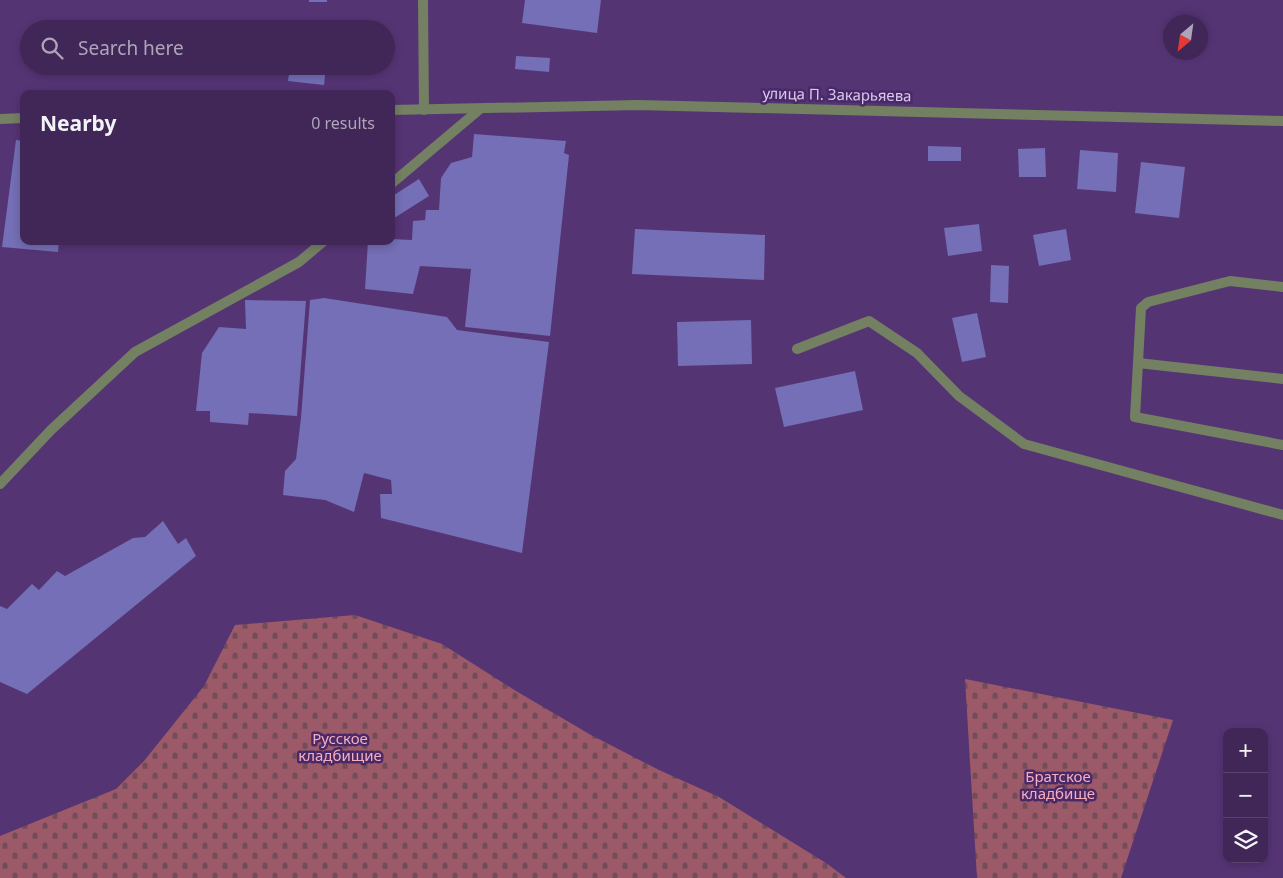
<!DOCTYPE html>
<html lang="en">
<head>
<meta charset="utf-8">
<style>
  :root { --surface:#402757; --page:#472f5d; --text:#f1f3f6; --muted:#aea5ba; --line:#59446d }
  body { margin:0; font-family:"Noto Sans",sans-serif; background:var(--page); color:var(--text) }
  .controls { position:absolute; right:15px; bottom:15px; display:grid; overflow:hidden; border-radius:10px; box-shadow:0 2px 8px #0003 }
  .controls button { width:45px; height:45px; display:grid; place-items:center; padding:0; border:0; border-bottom:1px solid var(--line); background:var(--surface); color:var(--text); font:25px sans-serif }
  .compass { position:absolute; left:1163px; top:15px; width:45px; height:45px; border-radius:50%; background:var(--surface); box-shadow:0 2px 8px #0003; rotate:209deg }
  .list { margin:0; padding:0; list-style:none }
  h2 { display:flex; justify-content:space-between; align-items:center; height:65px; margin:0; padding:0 20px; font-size:21px }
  h2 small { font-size:16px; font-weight:400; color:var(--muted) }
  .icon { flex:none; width:28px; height:28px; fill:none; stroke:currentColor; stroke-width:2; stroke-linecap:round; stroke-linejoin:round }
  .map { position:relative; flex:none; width:1283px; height:878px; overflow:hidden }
  .search { position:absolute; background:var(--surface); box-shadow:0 2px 8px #0003; left:20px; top:20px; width:375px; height:55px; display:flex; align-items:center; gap:12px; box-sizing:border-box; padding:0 18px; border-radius:28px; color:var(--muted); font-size:19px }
  .panel { position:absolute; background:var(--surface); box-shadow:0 2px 8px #0003; left:20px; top:90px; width:375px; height:155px; border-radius:10px }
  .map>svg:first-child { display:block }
  .cemetery { fill:url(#cemetery-stones) }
  .building { fill:#746fb6 }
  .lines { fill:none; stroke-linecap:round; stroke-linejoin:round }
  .lane { stroke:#738061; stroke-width:10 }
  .street { stroke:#738061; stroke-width:10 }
  .labels { text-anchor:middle; stroke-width:5; stroke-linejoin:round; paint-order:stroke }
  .street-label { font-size:15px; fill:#dac9ee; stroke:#4a2968 }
  .park-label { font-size:15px; fill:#f7afbe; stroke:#4a2968 }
</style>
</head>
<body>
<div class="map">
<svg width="1283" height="878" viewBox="0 0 1283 878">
  <defs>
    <pattern id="cemetery-stones" width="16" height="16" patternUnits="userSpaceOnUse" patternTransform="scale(1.25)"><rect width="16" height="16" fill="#9c5968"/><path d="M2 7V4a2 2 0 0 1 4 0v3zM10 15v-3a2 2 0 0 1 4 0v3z" fill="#734c59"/></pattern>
  </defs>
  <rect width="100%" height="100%" fill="#553474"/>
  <g class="cemetery">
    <polygon points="355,615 442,644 516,691 591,735 659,770 719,797 826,863 846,878 0,878 0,836 116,789 144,761 204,686 235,625"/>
    <polygon points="965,679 1173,720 1121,878 977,878"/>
  </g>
  <g class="building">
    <rect x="309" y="0" width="18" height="2"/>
    <polygon points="525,0 601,0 597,33 522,23"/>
    <polygon points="516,56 550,58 549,72 515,69"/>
    <polygon points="290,66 326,66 324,85 288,81"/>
    <polygon points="474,134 566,141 564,153 569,155 550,336 465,327 471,269 420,266 413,294 365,289 368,241 391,241 391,239 412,240 413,221 425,220 426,210 439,210 441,178 451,163 472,157"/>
    <polygon points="16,140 24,141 24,241 59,241 58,252 2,247"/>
    <polygon points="928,146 961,147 961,161 928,161"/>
    <polygon points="1045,148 1046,177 1019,177 1018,149"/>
    <polygon points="1080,150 1118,153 1116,192 1077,189"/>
    <polygon points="1141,162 1185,167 1179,218 1135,213"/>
    <polygon points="419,179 429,196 391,220 391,197"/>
    <polygon points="979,224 982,251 948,256 944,228"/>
    <polygon points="635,229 765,235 764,280 632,274"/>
    <polygon points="1066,229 1071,260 1039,266 1033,235"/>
    <polygon points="991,265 1009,266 1008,303 990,302"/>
    <polygon points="324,298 447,317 457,330 549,342 522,553 381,518 380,494 392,494 391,480 364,473 354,512 325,500 283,495 285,471 296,459 301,418 310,300"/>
    <polygon points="245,300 306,301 297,416 249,413 248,425 210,422 210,411 196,411 202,353 219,327 246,329"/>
    <polygon points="977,313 986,357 962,362 952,318"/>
    <polygon points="751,320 752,364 678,366 677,322"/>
    <polygon points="855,371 863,410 784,427 775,388"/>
    <polygon points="163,521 178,544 186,538 196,556 27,694 0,682 0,606 7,609 32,584 39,590 57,571 65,576 133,538 145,537"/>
  </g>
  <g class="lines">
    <g class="lane">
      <polyline points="1283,287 1230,281 1148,302 1141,308 1135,417 1283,445"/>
      <polyline points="797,349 869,321 917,353 959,396 1024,444 1283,515"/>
      <polyline points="1138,363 1283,379"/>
    </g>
    <g class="street">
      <polyline points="423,0 424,110"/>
      <polyline points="391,110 638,105 1283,121"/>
      <polyline points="0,119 24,118"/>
      <polyline points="391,184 480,109"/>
      <polyline points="0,484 51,430 135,352 299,262 324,241"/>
    </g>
  </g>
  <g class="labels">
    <g class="street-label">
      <text transform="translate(837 95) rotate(1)" y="5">улица П. Закарьяева</text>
    </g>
    <g class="park-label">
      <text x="340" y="744">Русское<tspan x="340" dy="17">кладбищие</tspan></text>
      <text x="1058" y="782">Братское<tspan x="1058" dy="17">кладбище</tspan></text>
    </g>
  </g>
</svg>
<div class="controls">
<button>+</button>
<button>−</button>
<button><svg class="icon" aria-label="layers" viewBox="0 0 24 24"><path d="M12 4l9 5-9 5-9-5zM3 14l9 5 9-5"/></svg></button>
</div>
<svg class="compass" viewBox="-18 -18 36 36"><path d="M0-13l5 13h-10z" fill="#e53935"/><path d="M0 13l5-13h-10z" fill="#aea5ba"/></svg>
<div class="search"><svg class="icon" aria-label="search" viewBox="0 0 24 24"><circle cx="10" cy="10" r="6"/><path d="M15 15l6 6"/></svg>Search here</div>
<section class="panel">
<h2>Nearby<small>0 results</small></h2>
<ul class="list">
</ul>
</section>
</div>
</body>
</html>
